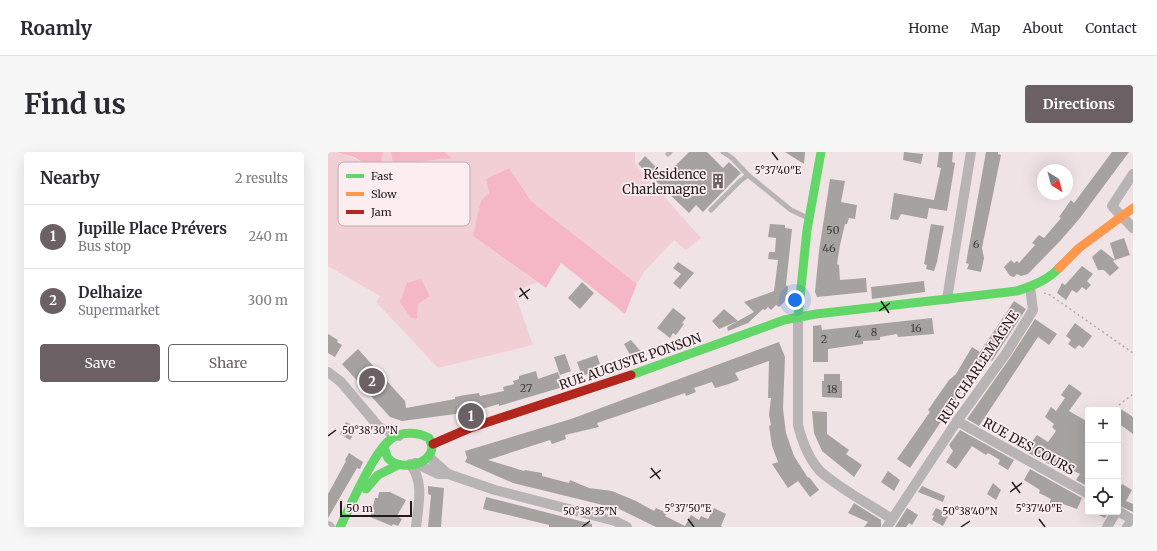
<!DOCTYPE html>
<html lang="en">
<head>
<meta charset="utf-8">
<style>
  :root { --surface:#fff; --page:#f7f7f7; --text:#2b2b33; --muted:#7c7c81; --line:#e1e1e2; --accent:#6b6063 }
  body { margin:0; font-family:Merriweather,serif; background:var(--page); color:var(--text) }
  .controls { position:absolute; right:12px; bottom:12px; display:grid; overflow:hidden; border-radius:4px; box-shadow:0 4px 16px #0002 }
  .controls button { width:36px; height:36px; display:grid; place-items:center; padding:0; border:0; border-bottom:1px solid var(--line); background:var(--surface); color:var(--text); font:20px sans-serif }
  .compass { position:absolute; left:709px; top:12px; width:36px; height:36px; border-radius:50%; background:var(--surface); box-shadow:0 4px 16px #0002; rotate:144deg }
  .scale { position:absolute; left:12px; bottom:10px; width:72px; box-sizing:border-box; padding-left:4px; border:2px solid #231a1c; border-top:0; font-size:11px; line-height:14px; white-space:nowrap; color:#231a1c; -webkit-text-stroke:3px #fceef0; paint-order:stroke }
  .you { position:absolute; left:467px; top:148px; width:14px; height:14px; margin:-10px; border:3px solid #fff; border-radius:50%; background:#1a73e8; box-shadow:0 0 0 6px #1a73e833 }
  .badge { display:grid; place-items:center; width:26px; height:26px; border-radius:50%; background:var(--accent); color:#fff; font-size:13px; font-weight:700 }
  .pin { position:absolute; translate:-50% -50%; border:2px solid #fff; box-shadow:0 1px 4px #0006 }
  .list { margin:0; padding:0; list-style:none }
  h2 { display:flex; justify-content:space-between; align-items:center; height:52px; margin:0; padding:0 16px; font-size:17px }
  h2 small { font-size:13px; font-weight:400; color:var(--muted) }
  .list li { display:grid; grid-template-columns:26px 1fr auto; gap:12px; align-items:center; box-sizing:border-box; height:64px; padding:0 16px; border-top:1px solid var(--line) }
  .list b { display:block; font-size:15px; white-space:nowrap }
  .list p { margin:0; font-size:13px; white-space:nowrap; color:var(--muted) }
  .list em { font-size:13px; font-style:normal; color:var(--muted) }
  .actions { display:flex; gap:8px; padding:12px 16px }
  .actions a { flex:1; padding:9px 0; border:1px solid var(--accent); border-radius:4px; text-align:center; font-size:14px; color:var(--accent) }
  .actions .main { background:var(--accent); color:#fff }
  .icon { flex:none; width:22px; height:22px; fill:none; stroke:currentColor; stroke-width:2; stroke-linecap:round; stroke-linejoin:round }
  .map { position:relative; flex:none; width:805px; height:375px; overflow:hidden; border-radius:4px }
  header { display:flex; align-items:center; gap:24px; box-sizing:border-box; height:56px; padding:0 20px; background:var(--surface); border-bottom:1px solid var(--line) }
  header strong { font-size:19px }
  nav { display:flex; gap:22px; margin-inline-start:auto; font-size:14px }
  .intro { display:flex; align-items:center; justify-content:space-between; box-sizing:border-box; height:96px; padding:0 24px }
  h1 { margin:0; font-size:28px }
  .button { padding:10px 18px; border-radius:4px; background:var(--accent); color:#fff; font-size:14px; font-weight:700 }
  main { display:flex; gap:24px; padding:0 24px }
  aside { flex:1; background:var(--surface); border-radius:4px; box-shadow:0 4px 16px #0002 }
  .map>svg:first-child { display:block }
  .green { fill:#f2ced5; fill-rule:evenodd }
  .forest { fill:#f5b7c6 }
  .building { fill:#a6a2a0 }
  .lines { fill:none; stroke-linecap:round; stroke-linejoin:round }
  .path { stroke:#b0abab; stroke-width:1.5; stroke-dasharray:2 3; stroke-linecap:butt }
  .lane { stroke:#b8b3b4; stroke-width:5 }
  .street { stroke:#b8b3b4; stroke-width:10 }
  .fast { stroke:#63d668; stroke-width:9 }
  .slow { stroke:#ff974d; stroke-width:9 }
  .jam { stroke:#b3261e; stroke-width:9 }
  .ticks { fill:none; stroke:#231a1c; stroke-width:1.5 }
  .labels { text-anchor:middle; stroke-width:3.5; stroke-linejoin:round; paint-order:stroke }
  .number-label { font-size:11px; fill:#443c3d }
  .poi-label { font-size:13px; fill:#231a1c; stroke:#fceef0; text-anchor:end }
  .street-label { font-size:13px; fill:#231a1c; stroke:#fceef0 }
  .key { fill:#fceef0; stroke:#bbaeb0; stroke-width:1 }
  .key-label { font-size:11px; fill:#231a1c }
  .ticks-label { font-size:10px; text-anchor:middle; fill:#231a1c; stroke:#fceef0; stroke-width:3.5; stroke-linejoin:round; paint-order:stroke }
</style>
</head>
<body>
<header>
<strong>Roamly</strong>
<nav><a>Home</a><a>Map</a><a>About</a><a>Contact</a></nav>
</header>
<div class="intro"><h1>Find us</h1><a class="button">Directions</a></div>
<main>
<aside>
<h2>Nearby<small>2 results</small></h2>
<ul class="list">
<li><span class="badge">1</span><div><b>Jupille Place Prévers</b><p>Bus stop</p></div><em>240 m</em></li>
<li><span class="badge">2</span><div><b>Delhaize</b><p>Supermarket</p></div><em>300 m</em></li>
</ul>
<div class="actions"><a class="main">Save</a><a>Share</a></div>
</aside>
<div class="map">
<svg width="805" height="375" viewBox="0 0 805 375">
  <rect width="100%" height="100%" fill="#f0e3e6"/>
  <path class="green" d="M0 0C20 0 35 11 51 20L55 0H63L65 12 116 0H111H307V12L373 86 358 98 346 88 316 120 309 132 203 49 181 16 158 27 161 41 145 84 209 130 186 140 205 193 110 216 48 150 52 144 0 114ZM93 127 102 144 90 152 89 167 83 166Z"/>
  <g class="forest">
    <polygon points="8,0 55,0 52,20 26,5"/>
    <polygon points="63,0 116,0 124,6 65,12"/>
    <polygon points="181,16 203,49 309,132 297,162 233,111 218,136 145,84 153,49 161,41 158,27"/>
    <polygon points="93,127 102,144 90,152 89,167 83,166 72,150 79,131"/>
  </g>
  <g class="building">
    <polygon points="361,0 379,0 395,16 401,10 413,21 375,60 368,53 361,61 310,12 317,4 337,24"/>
    <polygon points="457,0 477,0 476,12"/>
    <polygon points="576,0 595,2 593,12 575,8"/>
    <polygon points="611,0 625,0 624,10 627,11 619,59 601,56 599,67 573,62 570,68 562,67 566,41 606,48 613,16 609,15"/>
    <polygon points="658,0 670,0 670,2 673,3 654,96 656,106 653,120 639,117 641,112 638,111"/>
    <polygon points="784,0 801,0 752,66 733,88 700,122 693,124 689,122 686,125 682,124 676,115 683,108 686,111 689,109 691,111 707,93 704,91 711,83 716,86 733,66 731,65 743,48 746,51"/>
    <polygon points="502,27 517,29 513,50 529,53 527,67 521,66 519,72 517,72 512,93 509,112 511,113 512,128 538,126 539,140 489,145 487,140 491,99"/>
    <polygon points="442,72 457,73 457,76 464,77 458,133 460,135 459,147 451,155 448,153 443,158 440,155 437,158 435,157 420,171 400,179 399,175 410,169 391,177 384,169 396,157 410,169 426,160 416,150 446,139 450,108 440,107 441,100 447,100 448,86 440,85"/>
    <polygon points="603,72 616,74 609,110 606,119 598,117 599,113 596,112"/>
    <polygon points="796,86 802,103 787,108 782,91"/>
    <polygon points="773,97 787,108 785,109 791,116 782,124 776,118 770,118 764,105"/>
    <polygon points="350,110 366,121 352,137 345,131 353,122 345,116"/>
    <polygon points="754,114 765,122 759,129 763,133 758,138 754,135 749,141 744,138 738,148 729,141 734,131 737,133"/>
    <polygon points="596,129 597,140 544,147 543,135"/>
    <polygon points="254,130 266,141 252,157 240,146"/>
    <polygon points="686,149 698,157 664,209 657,204 582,316 569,307 602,260 600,258 621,228 628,222 644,195 652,200"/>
    <polygon points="345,156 358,166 354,171 356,172 348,183 345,181 342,186 329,176"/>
    <polygon points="604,166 606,182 570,185 569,182 552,185 552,188 535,189 535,192 500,197 500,210 485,210 485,174 493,173 494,178"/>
    <polygon points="707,167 729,182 721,193 710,185 651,274 639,267 684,203"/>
    <polygon points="747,171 764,184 755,196 751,193 747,197 740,192 743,188 738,184"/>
    <polygon points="0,182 10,188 9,190 14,193 7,205 0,201"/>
    <polygon points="303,188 315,202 305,208 296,192"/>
    <polygon points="451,190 457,205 455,257 458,281 466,304 480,326 481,325 491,338 482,345 470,329 460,336 444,312 450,310 444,294 441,274 443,273 441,263 443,246 440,246 441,209 407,221 411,228 401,232 387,236 384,230 366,236 368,240 358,244 357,241 269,271 271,275 237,283 238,287 224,292 222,288 160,308 196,319 197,318 214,321 214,324 241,331 242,328 261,336 284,339 308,349 326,359 328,356 339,361 337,364 357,374 363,363 371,368 373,364 380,367 386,356 398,362 393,374 395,375 328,375 291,357 185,331 137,310 139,306 137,299 243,267"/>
    <polygon points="30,197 77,249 78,256 127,247 127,245 137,243 151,241 152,244 176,239 175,235 186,232 185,229 191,227 191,224 208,219 210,227 230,220 235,235 171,254 171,252 143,260 74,269 62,265 14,212"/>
    <polygon points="237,202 243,219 232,223 226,205"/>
    <polygon points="269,203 272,212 269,213 271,218 254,224 249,210"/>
    <polygon points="496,222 512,222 512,229 514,229 514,246 494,245 494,229 496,229"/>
    <polygon points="741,232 754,241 741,259 760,270 759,334 748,328 752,322 736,314 733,319 697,299 709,283 720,290 728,279 724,275 726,272 717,265 723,255 728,259 737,246 733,243"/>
    <polygon points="793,257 805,265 805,282 790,271 790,261"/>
    <polygon points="484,259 499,260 499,282 521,298 518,302 534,313 526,325 494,299 486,281"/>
    <polygon points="18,270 29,276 22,288 12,282"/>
    <polygon points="632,278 686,308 680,318 670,312 672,308 660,301 658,303 644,294 628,317 618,310 625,299 621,293"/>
    <polygon points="21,301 35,310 32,317 29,316 0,366 0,342 18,309 17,308"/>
    <polygon points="702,317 754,346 749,357 735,352 734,357 721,352 723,347 711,341 712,338 696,328"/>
    <polygon points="560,319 572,328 566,339 553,330"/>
    <polygon points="665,331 673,338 668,348 659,342"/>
    <polygon points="794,332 804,338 798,349 805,352 805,360 790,353 790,338"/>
    <polygon points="100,334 116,336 113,375 100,375 103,343 100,342"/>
    <polygon points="594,334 617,344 615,350 590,340"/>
    <polygon points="51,340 62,340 78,348 69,364 74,367 70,374 65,372 64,374 42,365 47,346 50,346"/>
    <polygon points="158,345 264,372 264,375 221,375 221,373 155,357"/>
    <polygon points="526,351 553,368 553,375 536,375 540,370 520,361"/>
    <polygon points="579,356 590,363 584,373 581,371 578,375 567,375"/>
    <polygon points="608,356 621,362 615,374 604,368 606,364 604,363"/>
    <polygon points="764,360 780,360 777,366"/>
  </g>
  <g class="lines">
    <g class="path">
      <polyline points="716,141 722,143 805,201"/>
      <polyline points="791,253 805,242"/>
    </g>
    <g class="lane">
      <polyline points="395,0 404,6 420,23"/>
      <polyline points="340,2 342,0"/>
      <polyline points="383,58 412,29 420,23 463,58 480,66"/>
    </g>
    <g class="street">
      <polyline points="805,22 784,54 805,76"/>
      <polyline points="619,147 643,0"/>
      <path d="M470 165V273C474 289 480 306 492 319 512 337 541 352 564 367"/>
      <polyline points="0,220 13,230 51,275 71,284"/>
      <polyline points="629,269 760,342"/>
      <polyline points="101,305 120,322"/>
      <polyline points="87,311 110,322 120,322 167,338 287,369 299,375"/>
      <path d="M82 312C97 330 90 354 88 375"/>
      <polyline points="790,359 805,368 799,375"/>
      <polyline points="0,374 2,375"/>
      <polyline points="559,375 629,269 679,200 705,158 702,135"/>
      <polyline points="779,375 788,360"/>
    </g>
    <g class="fast">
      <polyline points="470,165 479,78 493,0"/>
      <path d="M303 223 456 168 488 162 689 139C704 134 720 128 731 116"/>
      <polyline points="38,337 50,323 70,313"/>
      <path d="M12 375C22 355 46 299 63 287 73 279 90 280 101 286 102 289 104 293 104 295 103 314 70 319 60 306 58 303 57 298 56 294"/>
    </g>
    <polyline class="slow" points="731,116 751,96 805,56"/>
    <polyline class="jam" points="105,292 142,276 303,223"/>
  </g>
  <path class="ticks" d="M444 0 450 8M192 136 200 147M191 145 202 137M553 149 561 161M551 159 562 151M0 284 8 278M323 316 332 327M322 326 333 318M684 330 692 341M682 340 694 331M360 367 366 375M711 367 717 375M254 375 262 369M633 375 642 369"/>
  <defs>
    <g id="building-bare" transform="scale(1.2)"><path d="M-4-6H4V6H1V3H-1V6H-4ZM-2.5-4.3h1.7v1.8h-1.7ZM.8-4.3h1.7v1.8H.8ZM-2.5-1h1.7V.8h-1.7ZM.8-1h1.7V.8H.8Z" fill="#6b6063" stroke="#fceef0" stroke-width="2.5" paint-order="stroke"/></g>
  </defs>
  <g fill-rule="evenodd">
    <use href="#building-bare" x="390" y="29"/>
  </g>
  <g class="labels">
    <g class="number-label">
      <text x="505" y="82">50</text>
      <text x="648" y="96">6</text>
      <text x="501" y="100">46</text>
      <text x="588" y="180">16</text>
      <text x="546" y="184">8</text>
      <text x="530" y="186">4</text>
      <text x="496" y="191">2</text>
      <text x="198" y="240">27</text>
      <text x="504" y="241">18</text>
    </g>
    <g class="poi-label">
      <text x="378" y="27">Résidence<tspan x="378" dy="15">Charlemagne</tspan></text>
    </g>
    <g class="street-label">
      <text transform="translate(302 209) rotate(-19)" y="5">RUE AUGUSTE PONSON</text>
      <text transform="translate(650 215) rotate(-56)" y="5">RUE CHARLEMAGNE</text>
      <text transform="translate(701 294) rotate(29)" y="5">RUE DES COURS</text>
    </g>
  </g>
  <rect x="10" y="10" width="132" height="64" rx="6" class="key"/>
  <rect x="18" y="22" width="18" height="4" fill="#63d668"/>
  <rect x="18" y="40" width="18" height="4" fill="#ff974d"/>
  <rect x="18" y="58" width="18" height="4" fill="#b3261e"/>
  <g class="key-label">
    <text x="43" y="28">Fast</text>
    <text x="43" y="46">Slow</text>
    <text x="43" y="64">Jam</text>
  </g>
  <g class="ticks-label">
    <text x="450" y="22">5°37'40"E</text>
    <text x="42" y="282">50°38'30"N</text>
    <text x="360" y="360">5°37'50"E</text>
    <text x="711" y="360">5°37'40"E</text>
    <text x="262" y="363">50°38'35"N</text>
    <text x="642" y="363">50°38'40"N</text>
  </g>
</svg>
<div class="controls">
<button>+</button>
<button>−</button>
<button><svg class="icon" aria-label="locate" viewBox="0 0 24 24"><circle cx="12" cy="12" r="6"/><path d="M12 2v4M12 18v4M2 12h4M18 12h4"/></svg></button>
</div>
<svg class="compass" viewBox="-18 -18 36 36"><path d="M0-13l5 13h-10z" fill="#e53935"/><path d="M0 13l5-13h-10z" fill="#7c7c81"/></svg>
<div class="scale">50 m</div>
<div class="you"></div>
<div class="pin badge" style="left:143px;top:264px">1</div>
<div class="pin badge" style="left:44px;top:229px">2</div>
</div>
</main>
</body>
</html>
